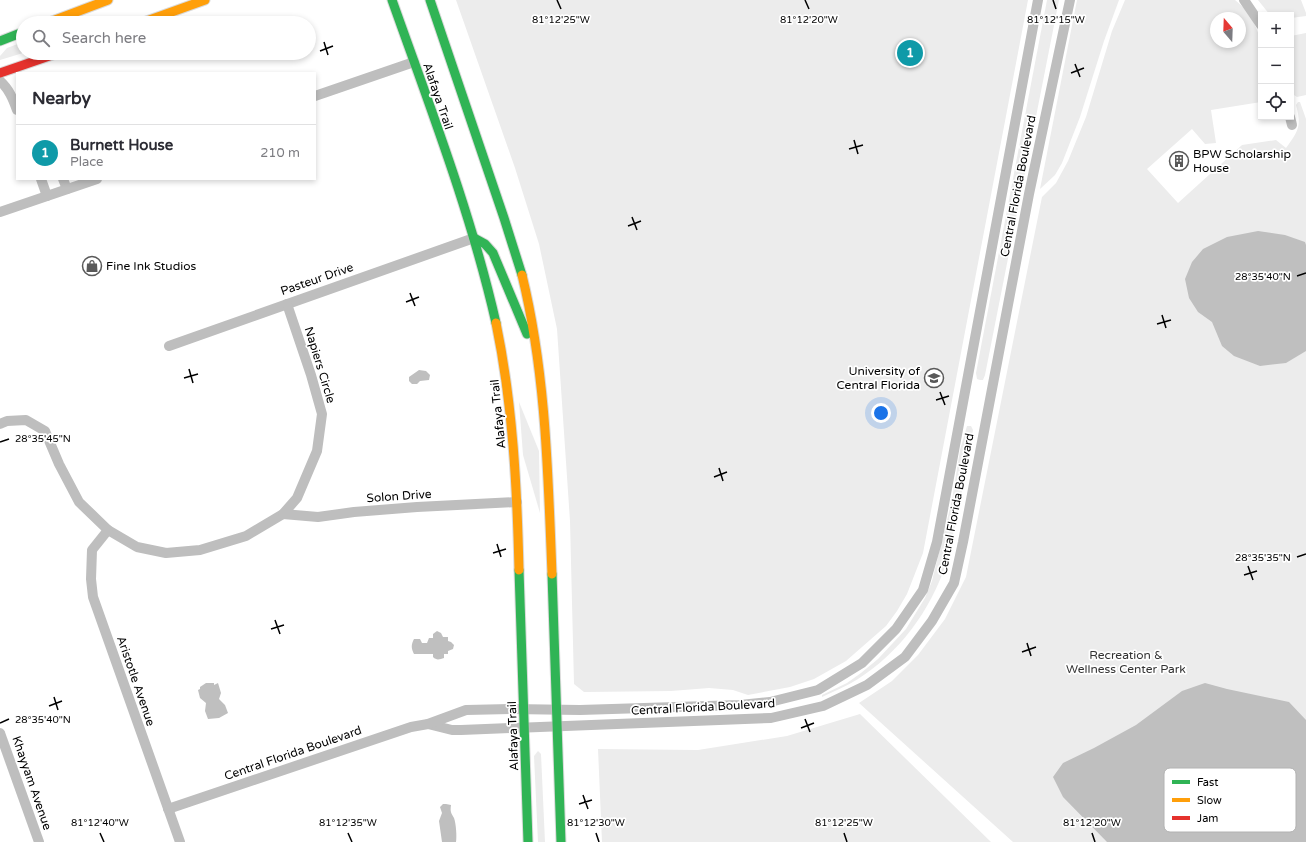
<!DOCTYPE html>
<html lang="en">
<head>
<meta charset="utf-8">
<style>
  :root { --surface:#fff; --page:#f7f7f7; --text:#2b2b33; --muted:#7c7c81; --line:#e1e1e2; --accent:#595959 }
  body { margin:0; font-family:"Varela Round",sans-serif; background:var(--page); color:var(--text) }
  .controls { position:absolute; right:12px; top:12px; display:grid; overflow:hidden; border-radius:0px; box-shadow:0 2px 6px #0003 }
  .controls button { width:36px; height:36px; display:grid; place-items:center; padding:0; border:0; border-bottom:1px solid var(--line); background:var(--surface); color:var(--text); font:20px sans-serif }
  .compass { position:absolute; left:1210px; top:12px; width:36px; height:36px; border-radius:50%; background:var(--surface); box-shadow:0 2px 6px #0003; rotate:341deg }
  .you { position:absolute; left:881px; top:413px; width:14px; height:14px; margin:-10px; border:3px solid #fff; border-radius:50%; background:#1a73e8; box-shadow:0 0 0 6px #1a73e833 }
  .badge { display:grid; place-items:center; width:26px; height:26px; border-radius:50%; background:var(--accent); color:#fff; font-size:13px; font-weight:700 }
  .pin { position:absolute; translate:-50% -50%; border:2px solid #fff; box-shadow:0 1px 4px #0006 }
  .list { margin:0; padding:0; list-style:none }
  h2 { display:flex; justify-content:space-between; align-items:center; height:52px; margin:0; padding:0 16px; font-size:17px }
  h2 small { font-size:13px; font-weight:400; color:var(--muted) }
  .list li { display:grid; grid-template-columns:26px 1fr auto; gap:12px; align-items:center; box-sizing:border-box; height:56px; padding:0 16px; border-top:1px solid var(--line) }
  .list b { display:block; font-size:15px; white-space:nowrap }
  .list p { margin:0; font-size:13px; white-space:nowrap; color:var(--muted) }
  .list em { font-size:13px; font-style:normal; color:var(--muted) }
  .icon { flex:none; width:22px; height:22px; fill:none; stroke:currentColor; stroke-width:2; stroke-linecap:round; stroke-linejoin:round }
  .map { position:relative; flex:none; width:1306px; height:842px; overflow:hidden }
  .search { position:absolute; background:var(--surface); box-shadow:0 2px 6px #0003; left:16px; top:16px; width:300px; height:44px; display:flex; align-items:center; gap:10px; box-sizing:border-box; padding:0 14px; border-radius:22px; color:var(--muted); font-size:15px }
  .panel { position:absolute; background:var(--surface); box-shadow:0 2px 6px #0003; left:16px; top:72px; width:300px; height:108px; border-radius:0px }
  .map>svg:first-child { display:block }
  .green { fill:#ececec; fill-rule:evenodd }
  .water { fill:#bfbfbf }
  .lines { fill:none; stroke-linecap:round; stroke-linejoin:round }
  .fast-casing { stroke:#dbdbdb; stroke-width:11 }
  .slow-casing { stroke:#dbdbdb; stroke-width:11 }
  .jam-casing { stroke:#dbdbdb; stroke-width:11 }
  .street { stroke:#bebebe; stroke-width:10 }
  .fast { stroke:#30b455; stroke-width:9 }
  .slow { stroke:#ff9f0a; stroke-width:9 }
  .jam { stroke:#e5322d; stroke-width:9 }
  .ticks { fill:none; stroke:#000; stroke-width:1.5 }
  .labels { text-anchor:middle; stroke-width:3.5; stroke-linejoin:round; paint-order:stroke }
  .street-label { font-size:12px; fill:#000; stroke:#fff }
  .poi-label { font-size:12px; fill:#000; stroke:#fff; text-anchor:start }
  .park-label { font-size:12px; fill:#333; stroke:#fff }
  .key { fill:#fff; stroke:#b2b2b2; stroke-width:1 }
  .key-label { font-size:11px; fill:#000 }
  .ticks-label { font-size:10px; text-anchor:middle; fill:#000; stroke:#fff; stroke-width:3.5; stroke-linejoin:round; paint-order:stroke }
</style>
</head>
<body>
<div class="map">
<svg width="1306" height="842" viewBox="0 0 1306 842">
  <rect width="100%" height="100%" fill="#fff"/>
  <g class="green">
    <polygon points="456,0 1028,0 923,553 907,594 897,611 886,626 846,661 814,679 790,687 748,695 733,690 709,688 671,691 587,692 584,692 574,684 570,521 557,329 539,244 515,168"/>
    <polygon points="1047,0 1059,0 985,375 983,380 980,380 977,379 976,373"/>
    <polygon points="1077,0 1119,0 1104,41 1080,117 1062,163 1055,175 1040,189"/>
    <path d="M1125 0H1235L1250 13 1261 40V102L1211 110 1216 143 1205 144 1192 129 1147 169 1178 203 1242 145 1276 140 1286 148C1298 131 1302 127 1296 105L1298 102H1300L1306 119V842H1013L859 703 892 681 918 655 945 619 966 577 1042 197 1056 183 1068 161 1086 117 1112 31ZM1216 18H1240V42H1216Z"/>
    <polygon points="1258,0 1301,0 1306,13 1306,16 1291,18 1291,15 1270,15"/>
    <polygon points="1306,33 1306,95 1297,97 1294,95 1291,83 1291,36"/>
    <polygon points="23,42 23,53 0,60 0,56 7,48"/>
    <polygon points="519,402 539,451 540,513 523,455"/>
    <path d="M967 426H971L973 430C967 462 962 494 955 525 952 538 951 552 946 564 930 611 900 652 858 679 847 686 834 691 822 697V695L847 683 861 673 878 659 906 629 925 598 932 581 952 500 960 450Z"/>
    <polygon points="860,714 991,842 602,842 598,749 698,750 787,736"/>
    <polygon points="538,751 541,754 545,842 538,842 534,756"/>
  </g>
  <g class="water">
    <polygon points="1258,231 1285,235 1305,242 1306,245 1306,351 1286,363 1260,366 1234,356 1222,346 1212,322 1198,312 1189,298 1185,279 1192,262 1203,249 1227,237"/>
    <polygon points="419,370 426,371 430,375 429,380 420,381 417,384 412,384 409,381 409,377"/>
    <path d="M437 631 441 633 443 637H448V641L451 642 454 645 453 649 448 651V654H444V658C440 659 437 661 433 657V654H414C411 648 411 645 414 639H420L422 643H427L429 638H433V634Z"/>
    <polygon points="206,683 214,683 214,685 218,683 221,693 219,699 225,705 228,713 219,718 208,719 205,711 206,703 200,698 198,690 200,689 200,687"/>
    <polygon points="1205,683 1227,689 1289,702 1306,720 1306,842 1107,842 1063,797 1053,777 1063,763 1094,748 1136,725 1182,691"/>
    <path d="M443 804H446L451 805C450 812 451 813 454 818 456 823 457 837 456 842H442L439 821 442 813 440 807Z"/>
  </g>
  <g class="lines">
    <g class="fast-casing">
      <g id="fast">
        <path d="M392 0C430 107 471 213 496 323"/>
        <polyline points="430,0 504,218 522,275"/>
        <polyline points="0,41 23,32"/>
        <polyline points="474,238 485,244 493,253 527,334"/>
        <polyline points="519,570 528,842"/>
        <polyline points="552,574 561,842"/>
      </g>
    </g>
    <g class="slow-casing">
      <g id="slow">
        <polyline points="47,23 108,0"/>
        <polyline points="141,23 205,0"/>
        <path d="M522 275C546 373 548 474 552 574"/>
        <path d="M496 323C513 405 517 487 519 570"/>
      </g>
    </g>
    <g class="jam-casing">
      <polyline id="jam" points="0,73 58,53"/>
    </g>
    <g class="street">
      <polyline points="1244,0 1261,25"/>
      <path d="M0 81C9 89 13 99 17 110"/>
      <polyline points="315,96 414,62"/>
      <polyline points="1290,117 1292,125"/>
      <polyline points="41,179 47,196"/>
      <polyline points="63,179 67,189"/>
      <polyline points="0,212 97,179"/>
      <polyline points="169,346 474,238"/>
      <polyline points="0,424 7,421 26,420 45,431 59,464 79,502 108,530 137,547 166,553 200,550 246,536 283,514 297,498 317,451 322,414 311,375 287,304"/>
      <polyline points="283,514 318,517 354,512 417,507 517,502"/>
      <polyline points="108,530 92,550 91,579 93,597 180,842"/>
      <polyline points="428,724 452,730 461,730 771,718 823,706 867,685 905,657 932,621 954,583 963,542 1029,194 1070,0"/>
      <polyline points="0,733 39,842"/>
      <polyline points="168,809 411,727 428,724 466,710 511,709 580,710 740,705 770,702 818,690 862,663 896,629 923,590 937,542 1038,0"/>
    </g>
    <use href="#fast" class="fast"/>
    <use href="#slow" class="slow"/>
    <use href="#jam" class="jam"/>
  </g>
  <path class="ticks" d="M557 0 561 9M805 0 809 9M1053 0 1056 9M324 42 328 55M320 51 333 46M1075 64 1080 77M1071 73 1084 68M854 140 858 154M849 149 863 145M632 217 637 230M628 226 641 221M1297 276 1306 273M410 293 415 306M406 302 419 297M1162 315 1166 328M1157 324 1171 320M189 369 193 383M184 378 198 374M940 392 945 405M936 400 949 396M0 442 9 439M719 468 723 481M714 477 727 472M497 544 501 557M493 553 506 549M1297 557 1306 554M1248 566 1253 580M1244 575 1257 571M275 620 280 634M271 629 284 625M1027 643 1031 656M1022 652 1036 647M54 697 58 710M49 706 62 701M805 719 810 732M0 723 9 719M801 728 814 723M583 795 588 809M579 804 592 800M100 833 104 842M348 833 352 842M596 833 599 842M844 833 847 842M1092 833 1095 842"/>
  <defs>
    <g id="building-ring" transform="scale(1)"><circle r="9.5" fill="#fff" stroke="#595959" stroke-width="1.5"/><path d="M-4-6H4V6H1V3H-1V6H-4ZM-2.5-4.3h1.7v1.8h-1.7ZM.8-4.3h1.7v1.8H.8ZM-2.5-1h1.7V.8h-1.7ZM.8-1h1.7V.8H.8Z" fill="#595959"/></g>
    <g id="shop-ring" transform="scale(1)"><circle r="9.5" fill="#fff" stroke="#595959" stroke-width="1.5"/><path d="M-5-2.5h2.3a2.7 3.5 0 0 1 5.4 0H5L5.5 6h-11ZM-1.5-2.5h3a1.5 2.3 0 0 0-3 0Z" fill="#595959"/></g>
    <g id="university-ring" transform="scale(1)"><circle r="9.5" fill="#fff" stroke="#595959" stroke-width="1.5"/><path d="M0-5L7-2L0 1L-7-2ZM-4 1L0 2.5L4 1V4Q0 6-4 4Z" fill="#595959"/></g>
  </defs>
  <g fill-rule="evenodd">
    <use href="#building-ring" x="1179" y="161"/>
    <use href="#shop-ring" x="92" y="266"/>
    <use href="#university-ring" x="934" y="378"/>
  </g>
  <g class="labels">
    <g class="street-label">
      <text transform="translate(438 96) rotate(71)" y="4">Alafaya Trail</text>
      <text transform="translate(1018 186) rotate(-79)" y="4">Central Florida Boulevard</text>
      <text transform="translate(317 279) rotate(-19)" y="4">Pasteur Drive</text>
      <text transform="translate(320 365) rotate(73)" y="4">Napiers Circle</text>
      <text transform="translate(498 414) rotate(-96)" y="4">Alafaya Trail</text>
      <text transform="translate(399 496) rotate(-4)" y="4">Solon Drive</text>
      <text transform="translate(956 504) rotate(-79)" y="4">Central Florida Boulevard</text>
      <text transform="translate(136 681) rotate(71)" y="4">Aristotle Avenue</text>
      <text transform="translate(703 707) rotate(-3)" y="4">Central Florida Boulevard</text>
      <text transform="translate(513 736) rotate(-92)" y="4">Alafaya Trail</text>
      <text transform="translate(293 753) rotate(-19)" y="4">Central Florida Boulevard</text>
      <text transform="translate(32 783) rotate(71)" y="4">Khayyam Avenue</text>
    </g>
    <g class="poi-label">
      <text x="1193" y="158">BPW Scholarship<tspan x="1193" dy="14">House</tspan></text>
      <text x="106" y="270">Fine Ink Studios</text>
      <text x="920" y="375" text-anchor="end">University of<tspan x="920" dy="14">Central Florida</tspan></text>
    </g>
    <g class="park-label">
      <text x="1126" y="659">Recreation &amp;<tspan x="1126" dy="14">Wellness Center Park</tspan></text>
    </g>
  </g>
  <rect x="1164" y="768" width="132" height="64" rx="6" class="key"/>
  <rect x="1172" y="780" width="18" height="4" fill="#30b455"/>
  <rect x="1172" y="798" width="18" height="4" fill="#ff9f0a"/>
  <rect x="1172" y="816" width="18" height="4" fill="#e5322d"/>
  <g class="key-label">
    <text x="1197" y="786">Fast</text>
    <text x="1197" y="804">Slow</text>
    <text x="1197" y="822">Jam</text>
  </g>
  <g class="ticks-label">
    <text x="1056" y="23">81°12'15"W</text>
    <text x="561" y="23">81°12'25"W</text>
    <text x="809" y="23">81°12'20"W</text>
    <text x="1263" y="280">28°35'40"N</text>
    <text x="43" y="442">28°35'45"N</text>
    <text x="1263" y="561">28°35'35"N</text>
    <text x="43" y="723">28°35'40"N</text>
    <text x="100" y="826">81°12'40"W</text>
    <text x="348" y="826">81°12'35"W</text>
    <text x="596" y="826">81°12'30"W</text>
    <text x="844" y="826">81°12'25"W</text>
    <text x="1092" y="826">81°12'20"W</text>
  </g>
</svg>
<div class="controls">
<button>+</button>
<button>−</button>
<button><svg class="icon" aria-label="locate" viewBox="0 0 24 24"><circle cx="12" cy="12" r="6"/><path d="M12 2v4M12 18v4M2 12h4M18 12h4"/></svg></button>
</div>
<svg class="compass" viewBox="-18 -18 36 36"><path d="M0-13l5 13h-10z" fill="#e53935"/><path d="M0 13l5-13h-10z" fill="#7c7c81"/></svg>
<div class="you"></div>
<div class="pin badge" style="left:910px;top:53px;background:#0f9aa8">1</div>
<div class="search"><svg class="icon" aria-label="search" viewBox="0 0 24 24"><circle cx="10" cy="10" r="6"/><path d="M15 15l6 6"/></svg>Search here</div>
<section class="panel">
<h2>Nearby<small></small></h2>
<ul class="list">
<li><span class="badge" style="background:#0f9aa8">1</span><div><b>Burnett House</b><p>Place</p></div><em>210 m</em></li>
</ul>
</section>
</div>
</body>
</html>
